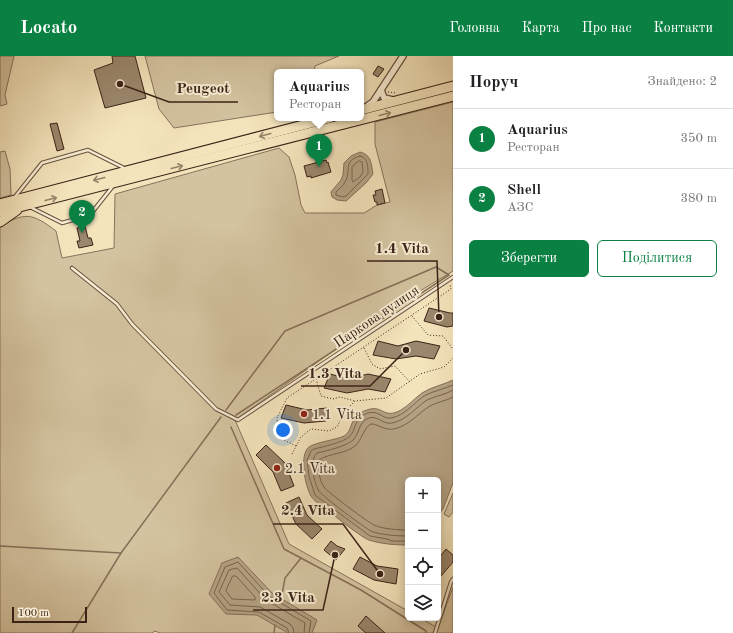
<!DOCTYPE html>
<html lang="uk">
<head>
<meta charset="utf-8">
<style>
  :root { --surface:#fff; --page:#f6f6f6; --text:#202124; --muted:#757577; --line:#e0e0e0; --accent:#0b8043 }
  body { margin:0; font-family:"Old Standard TT",serif; background:var(--page); color:var(--text) }
  .controls { position:absolute; right:12px; bottom:12px; display:grid; overflow:hidden; border-radius:6px; box-shadow:0 2px 10px #0003 }
  .controls button { width:36px; height:36px; display:grid; place-items:center; padding:0; border:0; border-bottom:1px solid var(--line); background:var(--surface); color:var(--text); font:20px sans-serif }
  .scale { position:absolute; left:12px; bottom:10px; width:75px; box-sizing:border-box; padding-left:4px; border:2px solid #3a2217; border-top:0; font-size:11px; line-height:14px; white-space:nowrap; color:#3a2217; -webkit-text-stroke:3px #f8edd3; paint-order:stroke }
  .you { position:absolute; left:283px; top:374px; width:14px; height:14px; margin:-10px; border:3px solid #fff; border-radius:50%; background:#1a73e8; box-shadow:0 0 0 6px #1a73e833 }
  .badge { display:grid; place-items:center; width:26px; height:26px; border-radius:50%; background:var(--accent); color:#fff; font-size:13px; font-weight:700 }
  .pin { position:absolute; translate:-50% -33px; filter:drop-shadow(0 1px 2px #0008) }
  .pin::after { content:''; position:absolute; top:21px; width:14px; height:12px; background:inherit; clip-path:polygon(0 0,100% 0,50% 100%) }
  .popup { position:absolute; left:274px; top:13px; width:90px; height:52px; box-sizing:border-box; display:grid; place-content:center; border-radius:6px; background:var(--surface); filter:drop-shadow(0 1px 3px #0005); font-size:13px; white-space:nowrap; color:var(--muted) }
  .popup b { font-size:15px; color:var(--text) }
  .popup::after { content:''; position:absolute; left:50%; top:100%; margin-left:-8px; border:8px solid transparent; border-top-color:var(--surface) }
  .list { margin:0; padding:0; list-style:none }
  h2 { display:flex; justify-content:space-between; align-items:center; height:52px; margin:0; padding:0 16px; font-size:17px }
  h2 small { font-size:13px; font-weight:400; color:var(--muted) }
  .list li { display:grid; grid-template-columns:26px 1fr auto; gap:12px; align-items:center; box-sizing:border-box; height:60px; padding:0 16px; border-top:1px solid var(--line) }
  .list b { display:block; font-size:15px; white-space:nowrap }
  .list p { margin:0; font-size:13px; white-space:nowrap; color:var(--muted) }
  .list em { font-size:13px; font-style:normal; color:var(--muted) }
  .actions { display:flex; gap:8px; padding:12px 16px }
  .actions a { flex:1; padding:9px 0; border:1px solid var(--accent); border-radius:6px; text-align:center; font-size:14px; color:var(--accent) }
  .actions .main { background:var(--accent); color:#fff }
  .icon { flex:none; width:22px; height:22px; fill:none; stroke:currentColor; stroke-width:2; stroke-linecap:round; stroke-linejoin:round }
  .map { position:relative; flex:none; width:453px; height:577px; overflow:hidden }
  header { display:flex; align-items:center; gap:24px; box-sizing:border-box; height:56px; padding:0 20px; background:var(--accent); color:#fff }
  header strong { font-size:19px }
  nav { display:flex; gap:22px; margin-inline-start:auto; font-size:14px }
  main { display:flex }
  aside { flex:1; background:var(--surface) }
  .map>svg:first-child { display:block }
  .green { fill:#d4c3a0; stroke:#87725c }
  .water { fill:#b5a284; stroke:#846f58 }
  .lines { fill:none; stroke-linecap:round; stroke-linejoin:round }
  .shore { stroke:#78624e; stroke-width:1 }
  .stream { stroke:#846f58; stroke-width:1.5 }
  .building { fill:#9b876d; stroke:#3a2217 }
  .lane-casing { stroke:#685240; stroke-width:4.5 }
  .street-casing { stroke:#685240; stroke-width:8 }
  .primary-casing { stroke:#3a2217; stroke-width:11 }
  .path { stroke:#3a2217; stroke-width:1; stroke-dasharray:1 2; stroke-linecap:butt }
  .lane { stroke:#f8edd3; stroke-width:2.5 }
  .street { stroke:#f8edd3; stroke-width:5.5 }
  .primary { stroke:#f4e4bc; stroke-width:9 }
  .oneway { stroke:#97836a }
  .poi-dot { fill:#8f2418; stroke:#f8edd3; stroke-width:1.5 }
  .labels { text-anchor:middle; stroke-width:4; stroke-linejoin:round; paint-order:stroke }
  .street-label { font-size:14px; fill:#3a2217; stroke:#f8edd3 }
  .poi-label { font-size:14px; fill:#3a2217; stroke:#f8edd3; text-anchor:start }
  .leader { fill:none; stroke:#3a2217; stroke-width:1.5 }
  .callout-dot { fill:#3a2217; stroke:#f8edd3; stroke-width:1.5 }
  .callout-label { font-size:15px; text-anchor:middle; font-weight:bold; fill:#3a2217; stroke:#f8edd3; stroke-width:4; stroke-linejoin:round; paint-order:stroke }
</style>
</head>
<body>
<header>
<strong>Locato</strong>
<nav><a>Головна</a><a>Карта</a><a>Про нас</a><a>Контакти</a></nav>
</header>
<main>
<div class="map">
<svg width="453" height="577" viewBox="0 0 453 577">
  <rect width="100%" height="100%" fill="#f4e4bc"/>
  <filter id="stains"><feTurbulence type="fractalNoise" baseFrequency=".005" numOctaves="4"/><feColorMatrix values="0 0 0 0 .2 0 0 0 0 .09 0 0 0 0 .02 0 0 0 .5 -.17"/></filter>
  <radialGradient id="worn" r=".72"><stop offset=".6" stop-color="#630" stop-opacity="0"/><stop offset="1" stop-color="#630" stop-opacity=".3"/></radialGradient>
  <g class="green">
    <polygon points="0,0 14,0 5,39 7,48 0,50"/>
    <polygon points="145,0 339,0 315,10 314,16 277,16 277,56 174,72 159,53"/>
    <path d="M453 46V215L410 241 235 364 289 488 408 555V562H420L438 572 453 531V577H161L154 575 153 577H0V170C26 156 32 157 56 175L62 202 114 192 115 138 279 92 289 101 295 119 301 149 305 157H364L377 149 390 146 375 88V66Z"/>
    <polygon points="5,95 10,113 11,139 0,142 0,96"/>
    <polygon points="453,437 453,456 449,461 444,458"/>
  </g>
  <g class="water">
    <path d="M360 96C372 99 371 108 373 118L366 127 346 145 337 144 332 141 331 136 341 124 343 119 344 107 351 100Z"/>
    <path d="M453 324V427L443 453 438 459V424H408V489C395 489 381 488 369 484 362 482 335 460 327 454 322 450 314 445 311 440 305 430 299 399 309 391 316 386 336 384 344 380 354 374 348 360 367 354 383 348 383 364 401 354 408 350 415 342 422 337 431 331 443 329 453 324Z"/>
    <polygon points="238,501 272,537 317,564 312,577 288,577 257,559 226,558 209,538 222,507"/>
  </g>
  <g class="lines">
    <g class="shore">
      <path d="M360 100C368 102 368 110 368 118L346 140 343 141 336 139V136C339 133 343 130 345 126 352 115 342 105 360 100Z"/>
      <polygon points="359,105 362,106 363,116 360,121 353,126 352,124 352,111"/>
      <path d="M408 474C399 474 382 473 374 469 369 467 326 435 324 431 319 424 318 412 319 404 330 397 345 398 355 390 362 384 364 371 371 368 376 367 385 375 394 373 410 369 417 358 430 350 437 346 446 345 453 341"/>
      <path d="M408 480C399 480 379 479 371 475 365 472 323 441 319 435 314 428 309 403 317 397 326 395 347 390 353 384 360 377 358 366 369 362 377 359 383 369 392 367 407 364 415 352 427 344 435 340 445 339 453 334"/>
      <path d="M408 485H392L387 483 370 480 315 439 309 420 307 404 311 395 314 393C322 391 344 386 349 381 358 372 352 363 368 357 379 354 382 363 391 362 404 360 414 347 424 340 433 335 444 333 453 329"/>
      <polygon points="233,520 236,520 255,541 255,544 232,543 226,535"/>
      <polyline points="289,577 287,572 259,556 227,554 214,537 225,511 238,506 269,540 311,565 309,577"/>
      <polyline points="294,577 293,572 290,568 260,551 230,549 219,536 229,514 237,512 266,544 305,567 304,577"/>
    </g>
    <g class="stream">
      <polyline points="226,354 285,275 436,211 449,219 236,359"/>
      <polyline points="231,371 284,493 361,534 426,575 426,577"/>
      <polyline points="0,490 121,497"/>
      <polyline points="281,544 285,522 301,502"/>
      <polyline points="72,577 121,497 221,361"/>
      <polyline points="274,577 275,569"/>
    </g>
  </g>
  <g class="building">
    <polygon points="112,0 135,0 146,42 105,52 94,14 113,7"/>
    <polygon points="378,10 384,13 378,21 373,18"/>
    <polygon points="57,67 64,93 57,95 50,68"/>
    <polygon points="326,104 327,107 328,106 331,116 311,122 311,120 307,121 304,110"/>
    <polygon points="382,133 385,147 377,149 377,146 375,146 373,139 376,139 375,135"/>
    <polygon points="85,170 88,182 91,182 93,189 79,192 77,185 80,185 77,172"/>
    <polygon points="429,252 450,257 453,257 453,270 447,271 424,265"/>
    <polygon points="378,285 398,290 416,285 440,290 434,303 416,300 396,303 373,299"/>
    <polygon points="330,318 349,323 368,318 391,323 385,336 368,333 347,337 324,332"/>
    <polygon points="286,349 307,354 327,352 326,365 304,367 281,362"/>
    <polygon points="266,389 285,407 294,430 281,435 273,416 256,399"/>
    <polygon points="299,441 307,459 322,473 312,483 296,468 286,447"/>
    <polygon points="331,485 337,490 345,493 336,504 324,494"/>
    <polygon points="446,493 453,499 453,506 442,519 438,521 438,503"/>
    <polygon points="360,501 377,510 398,513 396,528 374,524 353,513"/>
    <polygon points="366,560 385,577 366,577 358,570"/>
  </g>
  <g class="lines">
    <g class="lane-casing">
      <g id="lane">
        <polyline points="14,142 42,107 88,94 126,113"/>
        <polyline points="30,151 62,167 90,159 113,130"/>
        <polyline points="72,212 117,248 132,268 216,353 238,364 453,221"/>
        <polyline points="435,577 451,526 453,523"/>
      </g>
    </g>
    <g class="street-casing">
      <g id="street">
        <polyline points="381,34 384,42 393,44"/>
        <polyline points="367,50 373,46 403,0"/>
      </g>
    </g>
    <g class="primary-casing">
      <g id="primary">
        <polyline points="361,54 453,30"/>
        <polyline points="0,148 330,62"/>
        <polyline points="0,156 453,40"/>
        <polyline points="0,166 17,154"/>
      </g>
    </g>
    <g class="path">
      <polyline points="388,36 396,37"/>
      <polyline points="412,260 428,279 443,280 453,293"/>
      <polyline points="364,292 372,308 380,313 395,310 410,326"/>
      <polyline points="316,323 321,340 333,343 340,341 355,345"/>
      <polyline points="296,390 278,381 277,362 287,342 451,233 450,228"/>
      <polyline points="292,398 301,381 311,373 329,375 337,371 345,355 355,345 386,342 420,318 444,311 453,302"/>
    </g>
    <use href="#lane" class="lane"/>
    <use href="#street" class="street"/>
    <use href="#primary" class="primary"/>
  </g>
  <defs><path id="oneway-shaft" d="M-6 0H5M1.5-3L5.5 0L1.5 3" fill="none" stroke-width="1.6" stroke-linecap="round" stroke-linejoin="round"/></defs>
  <g class="oneway">
    <use href="#oneway-shaft" transform="translate(385 58) rotate(-14)"/>
    <use href="#oneway-shaft" transform="translate(265 79) rotate(165)"/>
    <use href="#oneway-shaft" transform="translate(177 111) rotate(-14)"/>
    <use href="#oneway-shaft" transform="translate(99 123) rotate(166)"/>
    <use href="#oneway-shaft" transform="translate(51 143) rotate(-14)"/>
  </g>
  <g class="poi-dot">
    <circle cx="304" cy="358" r="4"/>
    <circle cx="277" cy="412" r="4"/>
  </g>
  <g class="labels">
    <g class="street-label">
      <text transform="translate(376 260) rotate(-34)" y="5">Паркова вулиця</text>
    </g>
    <g class="poi-label">
      <text x="312" y="363">1.1 Vita</text>
      <text x="285" y="417">2.1 Vita</text>
    </g>
  </g>
  <path class="leader" d="M120 28L169 46H238M439 261L437 205H367M406 294L370 330H301M380 518L343 468H273M335 499L323 554H253"/>
  <g class="callout-dot">
    <circle cx="120" cy="28" r="4"/>
    <circle cx="439" cy="261" r="4"/>
    <circle cx="406" cy="294" r="4"/>
    <circle cx="380" cy="518" r="4"/>
    <circle cx="335" cy="499" r="4"/>
  </g>
  <g class="callout-label">
    <text x="203" y="37">Peugeot</text>
    <text x="402" y="197">1.4 Vita</text>
    <text x="335" y="322">1.3 Vita</text>
    <text x="308" y="459">2.4 Vita</text>
    <text x="288" y="546">2.3 Vita</text>
  </g>
  <rect width="100%" height="100%" filter="url(#stains)"/>
  <rect width="100%" height="100%" fill="url(#worn)"/>
</svg>
<div class="controls">
<button>+</button>
<button>−</button>
<button><svg class="icon" aria-label="locate" viewBox="0 0 24 24"><circle cx="12" cy="12" r="6"/><path d="M12 2v4M12 18v4M2 12h4M18 12h4"/></svg></button>
<button><svg class="icon" aria-label="layers" viewBox="0 0 24 24"><path d="M12 4l9 5-9 5-9-5zM3 14l9 5 9-5"/></svg></button>
</div>
<div class="scale">100 m</div>
<div class="you"></div>
<div class="pin badge" style="left:319px;top:111px">1</div>
<div class="popup"><b>Aquarius</b>Ресторан</div>
<div class="pin badge" style="left:82px;top:177px">2</div>
</div>
<aside>
<h2>Поруч<small>Знайдено: 2</small></h2>
<ul class="list">
<li><span class="badge">1</span><div><b>Aquarius</b><p>Ресторан</p></div><em>350 m</em></li>
<li><span class="badge">2</span><div><b>Shell</b><p>АЗС</p></div><em>380 m</em></li>
</ul>
<div class="actions"><a class="main">Зберегти</a><a>Поділитися</a></div>
</aside>
</main>
</body>
</html>
